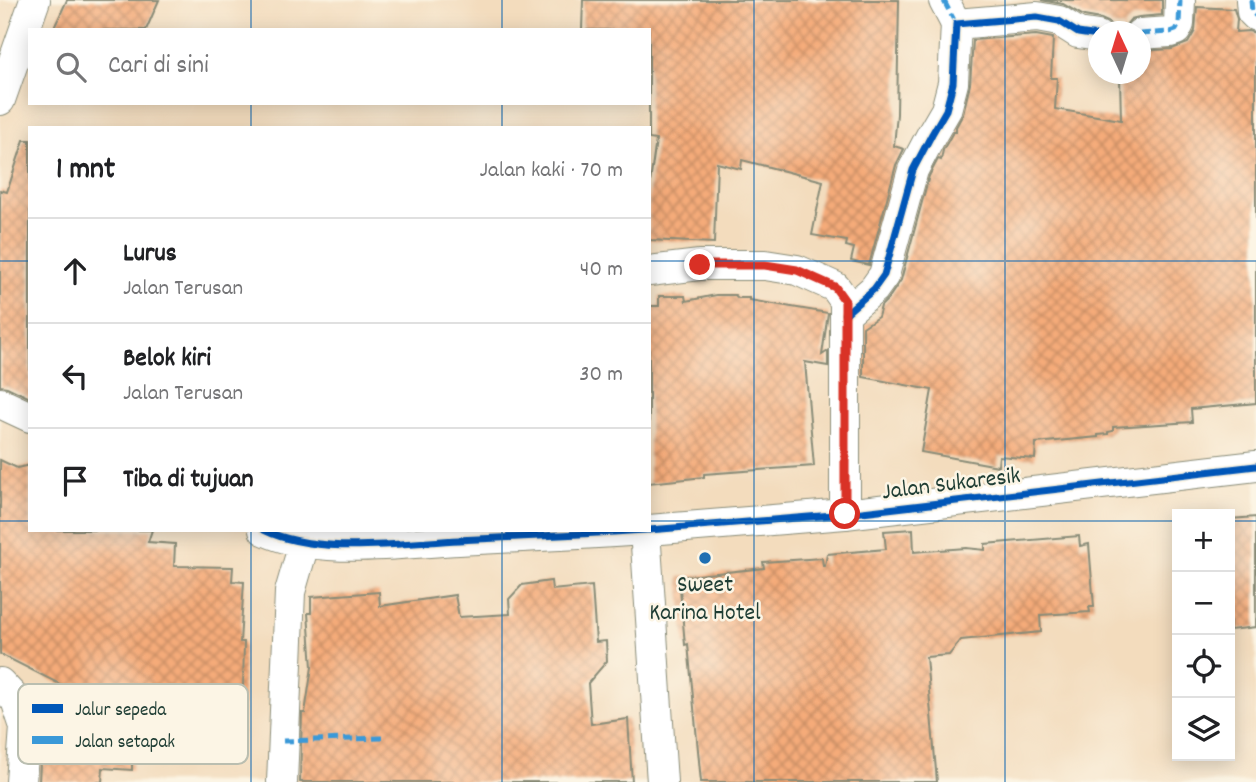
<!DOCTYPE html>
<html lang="id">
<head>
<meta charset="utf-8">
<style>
  :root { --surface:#fff; --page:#f2f2f2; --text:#202124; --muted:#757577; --line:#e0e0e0 }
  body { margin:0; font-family:Dekko,sans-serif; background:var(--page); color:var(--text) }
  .controls { position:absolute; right:21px; bottom:21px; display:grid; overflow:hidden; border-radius:0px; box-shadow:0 4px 18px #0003 }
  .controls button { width:63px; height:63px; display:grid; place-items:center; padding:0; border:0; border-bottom:2px solid var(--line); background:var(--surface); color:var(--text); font:35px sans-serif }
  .compass { position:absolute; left:1088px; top:21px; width:63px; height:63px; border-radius:50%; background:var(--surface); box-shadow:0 4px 18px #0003; rotate:356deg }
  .stop { position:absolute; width:21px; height:21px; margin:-16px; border:5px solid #d93025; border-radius:50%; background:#fff }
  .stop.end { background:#d93025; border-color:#fff; box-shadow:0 2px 7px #0008 }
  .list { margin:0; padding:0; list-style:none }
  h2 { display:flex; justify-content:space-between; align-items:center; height:91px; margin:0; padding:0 28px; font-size:30px }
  h2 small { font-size:23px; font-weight:400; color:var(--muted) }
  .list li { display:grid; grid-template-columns:46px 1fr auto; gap:21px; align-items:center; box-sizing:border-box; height:105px; padding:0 28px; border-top:2px solid var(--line) }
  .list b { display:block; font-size:26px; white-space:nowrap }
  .list p { margin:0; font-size:23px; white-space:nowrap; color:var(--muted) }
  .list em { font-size:23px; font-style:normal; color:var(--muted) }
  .icon { flex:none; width:38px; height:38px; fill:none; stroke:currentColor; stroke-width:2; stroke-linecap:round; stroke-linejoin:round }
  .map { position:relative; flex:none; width:1256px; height:782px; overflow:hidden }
  .search { position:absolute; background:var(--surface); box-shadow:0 4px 18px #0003; left:28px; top:28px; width:623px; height:77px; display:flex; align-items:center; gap:18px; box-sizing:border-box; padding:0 24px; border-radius:0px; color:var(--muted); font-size:26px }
  .panel { position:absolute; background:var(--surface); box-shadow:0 4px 18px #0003; left:28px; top:126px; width:623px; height:406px; border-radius:0px }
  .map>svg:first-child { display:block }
  .building { fill:url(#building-cross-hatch) }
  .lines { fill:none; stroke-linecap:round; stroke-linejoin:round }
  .minor-casing { stroke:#898c78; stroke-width:32 }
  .minor { stroke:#fff; stroke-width:30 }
  .quiet { stroke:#3a99d8; stroke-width:5; stroke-dasharray:10 5; stroke-linecap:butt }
  .cycleway-casing { stroke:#fcf5e5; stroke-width:11 }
  .cycleway { stroke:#0057b8; stroke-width:7 }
  .route { stroke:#d93025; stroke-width:9 }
  .grid { fill:none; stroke:#1f6fb2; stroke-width:2; stroke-opacity:0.55 }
  .poi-dot { fill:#1f6fb2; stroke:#fcf5e5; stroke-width:2.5 }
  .labels { text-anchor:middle; stroke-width:5; stroke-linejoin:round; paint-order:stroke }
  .street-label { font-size:24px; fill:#1f3d34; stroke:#fcf5e5 }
  .poi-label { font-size:24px; fill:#1f3d34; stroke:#fcf5e5 }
  .key { fill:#fcf5e5; stroke:#babeb0; stroke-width:2 }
  .key-label { font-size:19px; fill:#1f3d34 }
</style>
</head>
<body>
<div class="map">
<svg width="1256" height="782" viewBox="0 0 1256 782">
  <defs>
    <pattern id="building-cross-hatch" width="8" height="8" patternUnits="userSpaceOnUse" patternTransform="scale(1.75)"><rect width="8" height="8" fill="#f5ab79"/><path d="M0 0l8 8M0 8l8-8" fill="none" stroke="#c68c64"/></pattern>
  </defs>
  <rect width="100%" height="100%" fill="#fcf5e5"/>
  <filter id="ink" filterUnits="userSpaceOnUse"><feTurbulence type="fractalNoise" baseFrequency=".0143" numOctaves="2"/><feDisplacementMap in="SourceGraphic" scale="14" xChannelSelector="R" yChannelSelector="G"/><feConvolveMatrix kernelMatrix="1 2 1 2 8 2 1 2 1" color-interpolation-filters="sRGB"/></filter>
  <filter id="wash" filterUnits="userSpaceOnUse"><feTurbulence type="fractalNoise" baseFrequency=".00686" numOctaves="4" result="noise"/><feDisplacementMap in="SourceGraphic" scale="28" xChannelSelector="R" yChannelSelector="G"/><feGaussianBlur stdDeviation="1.57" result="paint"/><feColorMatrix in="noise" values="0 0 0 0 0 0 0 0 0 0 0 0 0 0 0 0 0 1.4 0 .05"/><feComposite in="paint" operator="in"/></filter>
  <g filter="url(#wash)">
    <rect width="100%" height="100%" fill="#f3dcbd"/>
    <g id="blocks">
      <g class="building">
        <polygon points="67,0 159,0 146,30 53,30"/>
        <polygon points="583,0 899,0 897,114 894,146 904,149 896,165 869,265 851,261 854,248 846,246 847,241 812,235 823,181 742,160 741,169 717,163 714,243 649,240 649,190 656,140 649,139 649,30 582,30"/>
        <polygon points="1041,0 1162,0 1162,15 1139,17 1131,19 1125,26 1123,32 1123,27 1112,26 1108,22 1101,19 1084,16 1063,4"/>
        <polygon points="1197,7 1234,9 1237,19 1236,32 1248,31 1256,33 1256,403 1191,409 1192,422 1113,427 1113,431 1108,432 1108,434 1098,435 1098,437 1036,443 1035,459 999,456 998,466 921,452 932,390 863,377 863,327 878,317 881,306 888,299 901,280 929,176 938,159 941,160 943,150 953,132 956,132 956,127 963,114 970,84 973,40 1036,35 1053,38 1051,78 1057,78 1055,109 1121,120 1120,77 1126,77 1126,74 1140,74 1140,51 1172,49 1188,43 1195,31"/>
        <polygon points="24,140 30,140 30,398 7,387 0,386 0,190 7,192"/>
        <polygon points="716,295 735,295 738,298 749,298 749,300 828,313 822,355 828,351 828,366 805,362 814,466 704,474 704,477 649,483 649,306 659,306 659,296 685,296 686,301"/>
        <polygon points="0,460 17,468 30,465 30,530 152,530 148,542 175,544 174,566 233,567 232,581 244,582 240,642 244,642 242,734 235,734 234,753 132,748 132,770 103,768 102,782 39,782 42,728 40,717 121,715 0,654"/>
        <polygon points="1256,517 1256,627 1230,630 1230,519"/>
        <polygon points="913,529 914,552 966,548 985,550 985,544 1079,536 1080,546 1089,544 1094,607 1089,607 1090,612 1040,615 1041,632 961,640 949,655 926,657 937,782 701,782 688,644 685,645 679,577 764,568 763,562 822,558 823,566 825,566 827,554 886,549 884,531"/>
        <polygon points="551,581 552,590 592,586 596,642 606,641 607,661 588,683 591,724 628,719 632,782 300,782 302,713 305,713 312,667 308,613 311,613 311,597 379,592 380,606 455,595 459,617 510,614 509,599 522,585"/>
      </g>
    </g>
  </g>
  <g filter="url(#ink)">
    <use href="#blocks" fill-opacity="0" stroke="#898c78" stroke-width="2"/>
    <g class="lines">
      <g class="minor-casing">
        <g id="minor">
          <polyline points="1251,0 1252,12 1256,16"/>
          <polyline points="944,1 956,24"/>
          <polyline points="1140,34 1170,32 1176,30 1179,24 1180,0"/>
          <polyline points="0,100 35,0"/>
          <polyline points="649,271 700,265 765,265 797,270 835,287 845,301 845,514"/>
          <polyline points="845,314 874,289 884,275 913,170 932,134 946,110 953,83 956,24 1037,17 1059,21 1078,33 1098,36"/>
          <polyline points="0,403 30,417"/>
          <path d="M264 530C317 556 401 543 459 540 521 537 584 534 646 530"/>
          <polyline points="645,530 662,782"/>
          <polyline points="649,530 845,514 1256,466"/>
          <polyline points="0,683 16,700 25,727 21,782"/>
          <polyline points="282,782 290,592 308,530"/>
        </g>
      </g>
      <use href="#minor" class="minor"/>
      <g class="quiet">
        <polyline points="1251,0 1252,12 1256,16"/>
        <polyline points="944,1 956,24"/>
        <polyline points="1140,34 1170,32 1176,30 1179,24 1180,0"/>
        <polyline points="283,741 382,738"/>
      </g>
      <g class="cycleway-casing">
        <g id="cycleway">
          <polyline points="845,314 874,289 884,275 913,170 932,134 946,110 953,83 956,24 1037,17 1059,21 1078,33 1098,36"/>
          <path d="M264 530C317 556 401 543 459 540 521 537 584 534 646 530"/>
          <polyline points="649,530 845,514 1256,466"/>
        </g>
      </g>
      <use href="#cycleway" class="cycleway"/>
    </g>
  </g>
  <g class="lines" filter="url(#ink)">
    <polyline class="route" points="700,265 765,265 797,270 835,287 845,301 845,514"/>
  </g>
  <path class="grid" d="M251 0V30M502 0V30M754 0V782M1005 0V782M251 103V128M502 103V128M0 261H30M649 261H1256M0 521H30M649 521H1177M1230 521H1256M251 530V782M502 530V782"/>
  <circle class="poi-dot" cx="705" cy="558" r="7"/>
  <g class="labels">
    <g class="street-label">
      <text transform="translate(951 482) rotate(-7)" y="8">Jalan Sukaresik</text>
    </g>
    <g class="poi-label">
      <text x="705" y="591">Sweet<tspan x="705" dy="28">Karina Hotel</tspan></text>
    </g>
  </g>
  <rect x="18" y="684" width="230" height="80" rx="10" class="key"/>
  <rect x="32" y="704" width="31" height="9" fill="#0057b8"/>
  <rect x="32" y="736" width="31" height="8" fill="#3a99d8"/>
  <g class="key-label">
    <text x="75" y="715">Jalur sepeda</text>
    <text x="75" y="747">Jalan setapak</text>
  </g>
</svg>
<div class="controls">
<button>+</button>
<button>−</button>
<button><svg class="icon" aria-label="locate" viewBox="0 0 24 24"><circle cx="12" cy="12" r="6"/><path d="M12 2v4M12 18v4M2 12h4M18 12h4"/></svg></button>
<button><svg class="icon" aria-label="layers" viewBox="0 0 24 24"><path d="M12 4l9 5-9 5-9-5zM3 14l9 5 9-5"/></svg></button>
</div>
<svg class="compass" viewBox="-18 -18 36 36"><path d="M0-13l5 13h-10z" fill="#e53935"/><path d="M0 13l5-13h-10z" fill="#757577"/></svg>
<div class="stop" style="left:845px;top:514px"></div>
<div class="stop end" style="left:700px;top:265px"></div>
<div class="search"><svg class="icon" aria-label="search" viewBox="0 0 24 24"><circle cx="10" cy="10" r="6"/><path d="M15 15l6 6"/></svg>Cari di sini</div>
<section class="panel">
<h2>1 mnt<small>Jalan kaki · 70 m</small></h2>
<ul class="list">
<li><svg class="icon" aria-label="ahead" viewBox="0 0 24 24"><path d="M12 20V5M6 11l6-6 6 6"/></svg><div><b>Lurus</b><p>Jalan Terusan</p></div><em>40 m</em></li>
<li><svg class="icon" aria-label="left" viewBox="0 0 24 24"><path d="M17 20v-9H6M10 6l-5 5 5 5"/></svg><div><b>Belok kiri</b><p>Jalan Terusan</p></div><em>30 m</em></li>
<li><svg class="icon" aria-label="arrive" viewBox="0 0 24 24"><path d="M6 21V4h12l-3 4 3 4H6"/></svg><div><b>Tiba di tujuan</b></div></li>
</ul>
</section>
</div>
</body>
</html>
